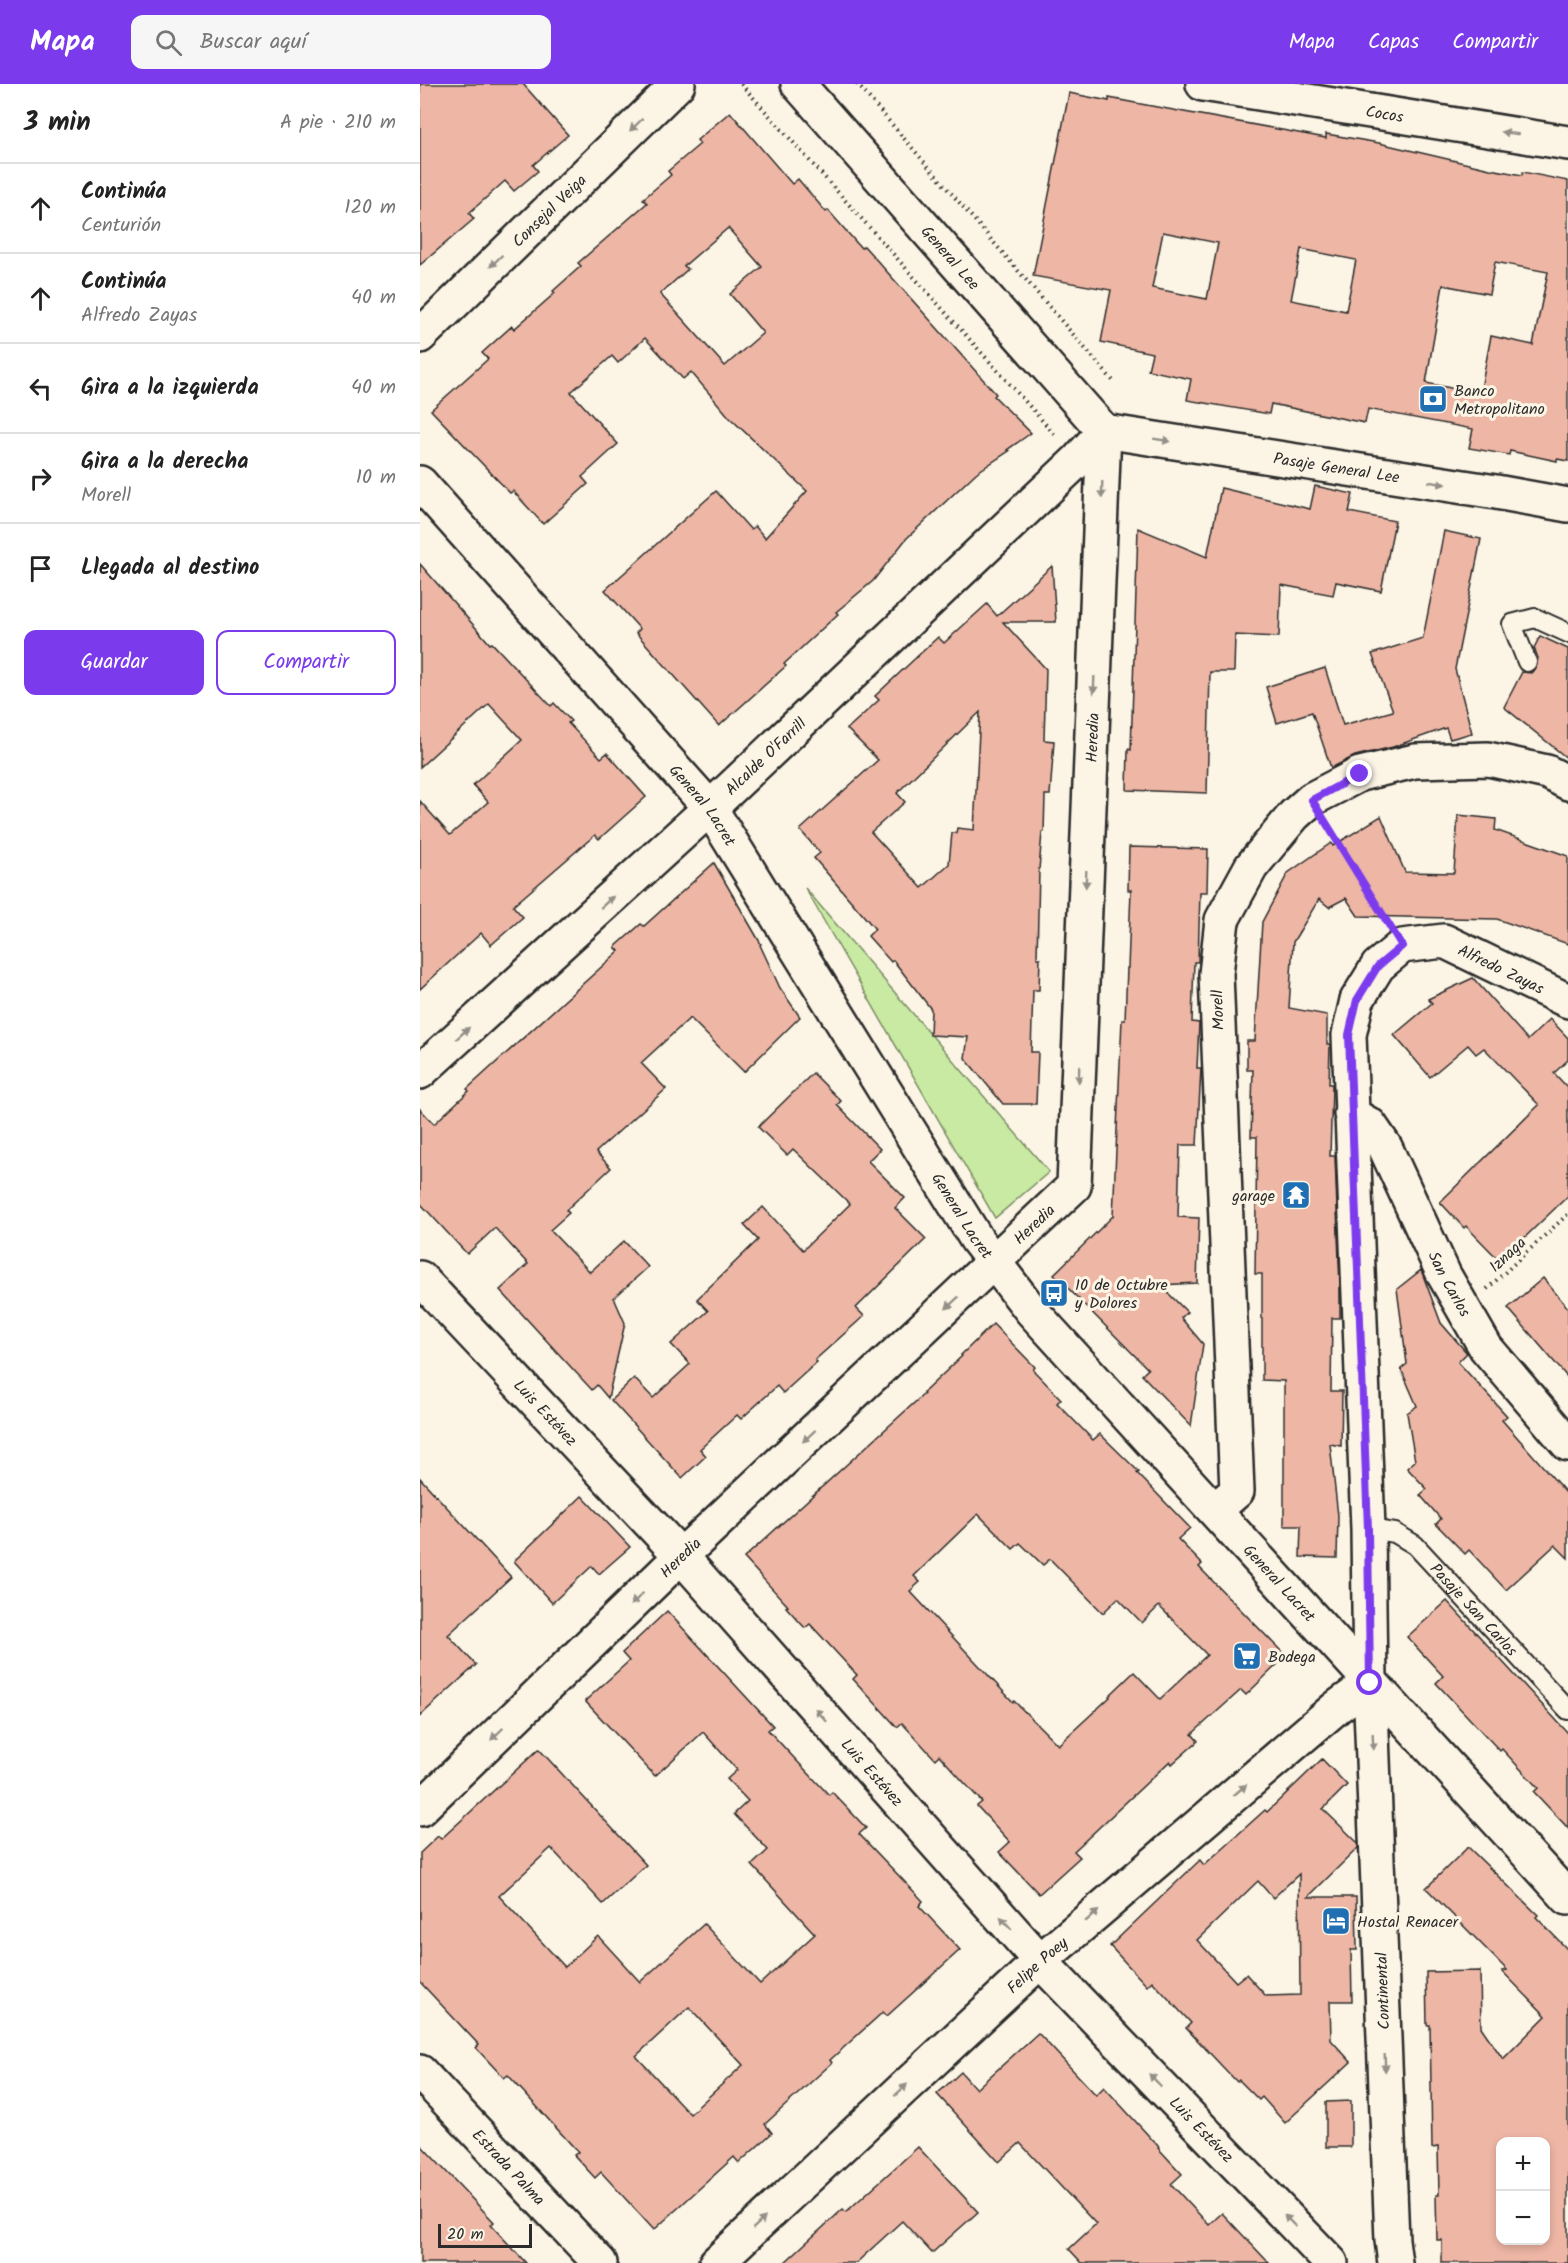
<!DOCTYPE html>
<html lang="es">
<head>
<meta charset="utf-8">
<style>
  :root { --surface:#fff; --page:#f6f6f6; --text:#222; --muted:#767676; --line:#e0e0e0; --accent:#7c3aed }
  body { margin:0; font-family:Kalam,sans-serif; background:var(--page); color:var(--text) }
  .controls { position:absolute; right:18px; bottom:18px; display:grid; overflow:hidden; border-radius:12px; box-shadow:0 3px 9px #0003 }
  .controls button { width:54px; height:54px; display:grid; place-items:center; padding:0; border:0; border-bottom:2px solid var(--line); background:var(--surface); color:var(--text); font:30px sans-serif }
  .scale { position:absolute; left:18px; bottom:15px; width:94px; box-sizing:border-box; padding-left:6px; border:3px solid #2b2b2b; border-top:0; font-size:16px; line-height:21px; white-space:nowrap; color:#2b2b2b; -webkit-text-stroke:4px #fcf5e5; paint-order:stroke }
  .stop { position:absolute; width:18px; height:18px; margin:-14px; border:4px solid #7c3aed; border-radius:50%; background:#fff }
  .stop.end { background:#7c3aed; border-color:#fff; box-shadow:0 2px 6px #0008 }
  .list { margin:0; padding:0; list-style:none }
  h2 { display:flex; justify-content:space-between; align-items:center; height:78px; margin:0; padding:0 24px; font-size:26px }
  h2 small { font-size:20px; font-weight:400; color:var(--muted) }
  .list li { display:grid; grid-template-columns:39px 1fr auto; gap:18px; align-items:center; box-sizing:border-box; height:90px; padding:0 24px; border-top:2px solid var(--line) }
  .list b { display:block; font-size:22px; white-space:nowrap }
  .list p { margin:0; font-size:20px; white-space:nowrap; color:var(--muted) }
  .list em { font-size:20px; font-style:normal; color:var(--muted) }
  .actions { display:flex; gap:12px; padding:18px 24px }
  .actions a { flex:1; padding:14px 0; border:2px solid var(--accent); border-radius:12px; text-align:center; font-size:21px; color:var(--accent) }
  .actions .main { background:var(--accent); color:#fff }
  .icon { flex:none; width:33px; height:33px; fill:none; stroke:currentColor; stroke-width:2; stroke-linecap:round; stroke-linejoin:round }
  .map { position:relative; flex:none; width:1148px; height:2179px; overflow:hidden }
  header { display:flex; align-items:center; gap:36px; box-sizing:border-box; height:84px; padding:0 30px; background:var(--accent); color:#fff }
  header strong { font-size:28px }
  nav { display:flex; gap:33px; margin-inline-start:auto; font-size:21px }
  .search { width:420px; height:54px; background:var(--page); display:flex; align-items:center; gap:15px; box-sizing:border-box; padding:0 21px; border-radius:12px; color:var(--muted); font-size:22px }
  main { display:flex }
  aside { flex:1; background:var(--surface) }
  .map>svg:first-child { display:block }
  .green { fill:#c9eaa2; stroke:#7a8a66; stroke-width:1.5 }
  .building { fill:#eeb6a5; stroke:#2b2b2b; stroke-width:1.5; fill-rule:evenodd }
  .lines { fill:none; stroke-linecap:round; stroke-linejoin:round }
  .service-casing { stroke:#2b2b2b; stroke-width:22 }
  .minor-casing { stroke:#2b2b2b; stroke-width:38 }
  .tertiary-casing { stroke:#2b2b2b; stroke-width:38 }
  .secondary-casing { stroke:#2b2b2b; stroke-width:38 }
  .path { stroke:#2b2b2b; stroke-width:4; stroke-dasharray:1.5 4.5; stroke-linecap:butt }
  .service { stroke:#fcf5e5; stroke-width:18 }
  .minor { stroke:#fcf5e5; stroke-width:33 }
  .tertiary { stroke:#fcf5e5; stroke-width:33 }
  .secondary { stroke:#fcf5e5; stroke-width:33 }
  .oneway { fill:#949088 }
  .route { stroke:#7c3aed; stroke-width:8 }
  .labels { text-anchor:middle; stroke-width:6; stroke-linejoin:round; paint-order:stroke }
  .street-label { font-size:16px; fill:#2b2b2b; stroke:#fcf5e5 }
  .poi-label { font-size:16px; fill:#2b2b2b; stroke:#fcf5e5; text-anchor:start }
</style>
</head>
<body>
<header>
<strong>Mapa</strong>
<div class="search"><svg class="icon" aria-label="search" viewBox="0 0 24 24"><circle cx="10" cy="10" r="6"/><path d="M15 15l6 6"/></svg>Buscar aquí</div>
<nav><a>Mapa</a><a>Capas</a><a>Compartir</a></nav>
</header>
<main>
<aside>
<h2>3 min<small>A pie · 210 m</small></h2>
<ul class="list">
<li><svg class="icon" aria-label="ahead" viewBox="0 0 24 24"><path d="M12 20V5M6 11l6-6 6 6"/></svg><div><b>Continúa</b><p>Centurión</p></div><em>120 m</em></li>
<li><svg class="icon" aria-label="ahead" viewBox="0 0 24 24"><path d="M12 20V5M6 11l6-6 6 6"/></svg><div><b>Continúa</b><p>Alfredo Zayas</p></div><em>40 m</em></li>
<li><svg class="icon" aria-label="left" viewBox="0 0 24 24"><path d="M17 20v-9H6M10 6l-5 5 5 5"/></svg><div><b>Gira a la izquierda</b></div><em>40 m</em></li>
<li><svg class="icon" aria-label="right" viewBox="0 0 24 24"><path d="M7 20v-9h11M14 6l5 5-5 5"/></svg><div><b>Gira a la derecha</b><p>Morell</p></div><em>10 m</em></li>
<li><svg class="icon" aria-label="arrive" viewBox="0 0 24 24"><path d="M6 21V4h12l-3 4 3 4H6"/></svg><div><b>Llegada al destino</b></div></li>
</ul>
<div class="actions"><a class="main">Guardar</a><a>Compartir</a></div>
</aside>
<div class="map">
<svg width="1148" height="2179" viewBox="0 0 1148 2179">
  <rect width="100%" height="100%" fill="#fcf5e5"/>
  <filter id="ink" filterUnits="userSpaceOnUse"><feTurbulence type="fractalNoise" baseFrequency=".0167" numOctaves="2"/><feDisplacementMap in="SourceGraphic" scale="12" xChannelSelector="R" yChannelSelector="G"/><feConvolveMatrix kernelMatrix="1 2 1 2 8 2 1 2 1" color-interpolation-filters="sRGB"/></filter>
  <g filter="url(#ink)">
    <polygon class="green" points="385,804 629,1088 575,1134"/>
    <g class="building">
      <polygon points="0,0 103,0 148,51 113,81 118,87 94,107 85,97 49,129 54,135 0,181"/>
      <path d="M649 9 689 17V14L726 21 906 54V50L959 59 1070 85 1102 91 1103 88 1148 97V377L1137 375V377L1090 367 1089 371 1049 364 1053 345 948 325 945 339 851 320 849 330 767 316 771 295 728 286 732 269 681 258 691 206 613 192ZM743 148 798 159 787 215 732 204ZM881 165 936 176 926 227 871 216ZM1075 178 1128 188 1113 261 1071 252 1060 310 1006 299 1023 201 1069 210Z"/>
      <path d="M310 28 372 100 378 95 406 128 408 126 441 164 444 162 576 310 574 312 611 349 587 366 589 367 556 389 486 455 453 497 416 528 418 530 364 580 366 582 299 642 216 549 220 545 185 506 296 407 331 446 335 442 345 454 387 407 310 334 271 288 263 295 225 254 198 279 192 272 151 308 198 360 162 393 168 400 123 440 93 407 90 409 11 326 68 275 62 269 92 242 94 245 135 209 133 207 161 182 158 179 227 119 223 115 251 91 248 87 280 60 277 56ZM308 144 342 183 310 210 343 249 305 282 240 210 268 185 264 182Z"/>
      <polygon points="895,402 933,410 929,428 975,437 961,507 916,498 913,511 861,501 859,553 815,551 814,588 790,588 787,709 707,706 708,665 711,666 718,444 787,473 801,404 890,425"/>
      <polygon points="1024,447 1061,455 1035,585 1052,649 1030,655 1026,644 973,663 935,672 911,684 892,628 857,639 846,603 905,584 923,641 973,627 952,570 1003,554"/>
      <polygon points="0,480 70,560 72,559 131,622 134,619 151,637 148,639 181,674 187,669 226,713 179,755 175,751 93,822 103,833 71,861 61,849 0,905 0,717 30,751 68,718 53,701 102,656 69,620 0,683"/>
      <path d="M632 482 636 538H583L626 585 624 656 634 657 630 711H625L624 748H622L619 786 617 874H620L619 906H613L611 968H618L616 1020H583L545 974 548 953 510 951 511 925 473 876 471 878 448 852 455 845 394 774 400 769 380 746 458 676 427 645 459 616 455 612 518 553 524 559 567 520 577 532ZM560 628 554 746 537 744 536 749H532L529 780 502 804 451 748 485 718 477 709Z"/>
      <polygon points="1120,552 1148,565 1148,675 1084,623 1102,588 1111,589 1116,584 1118,574 1114,564"/>
      <polygon points="1038,731 1076,735 1075,746 1148,772 1148,860 1077,835 938,832 926,814 909,823 899,815 873,858 869,924 907,931 907,960 910,960 909,1000 912,1000 912,1003 910,1072 915,1072 920,1203 920,1234 912,1234 911,1307 922,1307 921,1362 910,1360 918,1432 917,1474 880,1473 881,1442 864,1442 864,1297 842,1296 842,1190 835,1190 837,1053 831,1053 833,986 827,986 827,957 835,957 842,838 868,789 911,759 913,762 961,732 985,788 1034,789"/>
      <polygon points="709,763 788,765 787,808 780,808 778,878 774,878 772,938 779,939 777,984 781,984 777,1061 760,1061 758,1133 779,1134 777,1199 740,1201 767,1228 761,1234 783,1260 771,1342 722,1291 728,1285 634,1190 693,1132 702,936 705,936 707,884 708,884 711,806 708,806"/>
      <polygon points="294,779 341,860 340,861 360,904 380,933 324,988 270,934 221,979 246,1005 176,1068 191,1084 146,1126 149,1129 130,1146 170,1188 204,1157 228,1183 194,1214 205,1239 188,1314 177,1301 172,1306 80,1206 108,1180 75,1144 47,1170 0,1119 0,1025 14,1040 49,1007 47,1005 199,867 195,863 221,840 224,842"/>
      <polygon points="1053,894 1108,956 1130,935 1148,954 1148,976 1134,989 1148,1004 1148,1112 1080,1177 1046,1142 1044,1144 1020,1118 1119,1021 1064,964 1056,970 1048,961 1010,993 974,951 1012,919 1008,915"/>
      <polygon points="393,989 421,1017 417,1021 460,1065 448,1077 485,1114 475,1124 506,1155 436,1224 444,1232 395,1276 397,1278 363,1309 357,1302 321,1335 317,1331 280,1365 286,1372 262,1394 191,1316 214,1294 233,1314 270,1280 251,1260 288,1227 277,1215 338,1156 324,1141 343,1123 383,1166 430,1120 373,1065 367,1071 338,1043"/>
      <polygon points="1001,1186 1021,1239 1047,1269 1038,1278 1087,1332 1082,1336 1148,1411 1148,1474 1135,1461 1086,1506 1049,1466 1045,1470 1016,1440 1021,1435 1000,1411 1007,1405 987,1384 995,1377 987,1329 997,1322 981,1285 987,1280 977,1205"/>
      <polygon points="1123,1194 1148,1224 1148,1294 1088,1224"/>
      <path d="M573 1240 615 1283 613 1286 641 1315 637 1319 673 1356 680 1350 719 1388 717 1389 770 1444 758 1455 782 1480 779 1483 866 1572 826 1611 821 1606 772 1650 778 1657 752 1680 750 1677 654 1767 660 1773 619 1810 579 1768 590 1758 557 1722 562 1718 519 1671 515 1675 482 1639 477 1643 433 1595 437 1591 390 1540 385 1544 366 1523 368 1522 324 1474 504 1310 503 1309 542 1272 541 1271ZM558 1430 593 1465 600 1459 623 1481 630 1475 683 1529 698 1514 722 1539 739 1522 787 1571 740 1615 714 1588 689 1612 690 1613 638 1661 594 1617 593 1618 490 1507 500 1498 494 1492Z"/>
      <polygon points="0,1394 91,1493 28,1551 56,1581 0,1632"/>
      <polygon points="162,1412 210,1463 179,1490 172,1482 132,1519 94,1477"/>
      <polygon points="1027,1517 1148,1649 1148,1744 1114,1708 1118,1704 1082,1665 1080,1667 1016,1599 1023,1592 987,1553"/>
      <path d="M247 1527 353 1642 348 1646 375 1675 409 1711 412 1708 446 1744 439 1750 503 1817 499 1822 540 1866 467 1932 463 1928 410 1976 412 1979 345 2040 352 2049 319 2079 314 2073 234 2146 181 2088 175 2094 154 2071 158 2068 88 1991 84 1994 56 1964 59 1961 0 1898V1769L18 1752 21 1755 119 1665 226 1781 183 1820 131 1764 79 1812 145 1883 178 1852 220 1898 284 1840 340 1900 395 1850 332 1781 348 1766 314 1730 328 1717 307 1695 317 1686 283 1648 235 1692 165 1617 209 1577 202 1569ZM269 1923 323 1981 270 2030 216 1972Z"/>
      <path d="M902 1675 927 1701 903 1725 938 1759V1764L888 1813H936L937 1866H931L932 1917H910L911 1956 931 1978 865 2039 842 2013 839 2016 819 1996 817 1998 766 1944 771 1939 732 1897 727 1902 690 1862 780 1776 784 1781 845 1726 847 1728ZM879 1790 880 1911 846 1912 826 1890 816 1898 777 1856 838 1797 853 1814Z"/>
      <path d="M1048 1763 1118 1831 1116 1833 1148 1866V2179H1022V2156H1017L1016 2111H1019L1018 2063 1012 2064 1010 1941H1007L1006 1888 1060 1887 1061 1943 1083 1975 1126 1932 1082 1887 1087 1886 1006 1804ZM1080 2058H1125V2157H1080Z"/>
      <polygon points="618,1949 676,2011 684,2003 739,2063 738,2064 762,2090 751,2100 789,2141 802,2129 849,2179 662,2179 649,2165 676,2140 600,2059 579,2078 517,2010 541,1988 556,2005"/>
      <polygon points="931,2017 931,2063 906,2063 906,2018"/>
      <polygon points="0,2060 74,2138 71,2141 106,2179 0,2179"/>
      <polygon points="498,2063 558,2128 512,2169 482,2137 436,2179 364,2179 423,2125 426,2128"/>
    </g>
    <g class="lines">
      <g class="service-casing">
        <g id="service">
          <polyline points="1107,578 1092,540 1115,534 1148,549"/>
          <path id="s1" d="M948 1445 975 1449 995 1461 1148 1626"/>
        </g>
      </g>
      <g class="minor-casing">
        <g id="minor">
          <path id="s2" d="M0 252 258 0"/>
          <path id="s3" d="M0 988 290 724 658 376 684 347"/>
          <path id="s4" d="M931 1030 950 1041 965 1063 1024 1191 1066 1264 1148 1360"/>
          <path id="s5" d="M0 1194 261 1472 620 1877 911 2179"/>
          <polyline points="795,1426 817,1407 796,890 802,836 831,783 874,731 892,715 940,690 995,677 1068,675 1127,688 1148,699"/>
          <path id="s6" d="M0 1725 261 1472 654 1102 684 347"/>
          <path id="s7" d="M0 1988 180 2179"/>
          <path id="s8" d="M296 2179 620 1877 917 1623 950 1599"/>
          <path id="s9" d="M975 2179 972 2156 950 1599 948 1445 929 951 937 916 958 882 982 862 1024 857 1148 917"/>
        </g>
      </g>
      <g class="tertiary-casing">
        <g id="tertiary">
          <path id="s10" d="M378 0 684 347 1076 408 1148 421"/>
          <path id="s11" d="M783 0 1148 59"/>
        </g>
      </g>
      <g class="secondary-casing">
        <g id="secondary">
          <path id="s12" d="M0 399 290 724 557 1156 611 1226 1148 1814"/>
        </g>
      </g>
      <g class="path">
        <polyline points="321,0 637,353"/>
        <polyline points="437,0 695,299"/>
        <polyline points="908,742 966,835"/>
        <polyline points="1067,1205 1148,1130"/>
      </g>
      <use href="#service" class="service"/>
      <use href="#minor" class="minor"/>
      <use href="#tertiary" class="tertiary"/>
      <use href="#secondary" class="secondary"/>
    </g>
    <defs><path id="oneway-solid" d="M-6-.8H1V-3.2L6.5 0L1 3.2V.8H-6Z" transform="scale(1.5)"/></defs>
    <g class="oneway">
      <use href="#oneway-solid" transform="translate(216 41) rotate(136)"/>
      <use href="#oneway-solid" transform="translate(1090 49) rotate(-171)"/>
      <use href="#oneway-solid" transform="translate(76 177) rotate(136)"/>
      <use href="#oneway-solid" transform="translate(742 356) rotate(9)"/>
      <use href="#oneway-solid" transform="translate(1017 399) rotate(9)"/>
      <use href="#oneway-solid" transform="translate(682 406) rotate(92)"/>
      <use href="#oneway-solid" transform="translate(674 601) rotate(92)"/>
      <use href="#oneway-solid" transform="translate(666 795) rotate(92)"/>
      <use href="#oneway-solid" transform="translate(187 818) rotate(-42)"/>
      <use href="#oneway-solid" transform="translate(43 949) rotate(-42)"/>
      <use href="#oneway-solid" transform="translate(659 990) rotate(92)"/>
      <use href="#oneway-solid" transform="translate(532 1219) rotate(137)"/>
      <use href="#oneway-solid" transform="translate(389 1352) rotate(137)"/>
      <use href="#oneway-solid" transform="translate(217 1515) rotate(136)"/>
      <use href="#oneway-solid" transform="translate(401 1631) rotate(-132)"/>
      <use href="#oneway-solid" transform="translate(77 1650) rotate(136)"/>
      <use href="#oneway-solid" transform="translate(953 1658) rotate(88)"/>
      <use href="#oneway-solid" transform="translate(820 1706) rotate(-40)"/>
      <use href="#oneway-solid" transform="translate(672 1832) rotate(-40)"/>
      <use href="#oneway-solid" transform="translate(586 1839) rotate(-132)"/>
      <use href="#oneway-solid" transform="translate(965 1979) rotate(88)"/>
      <use href="#oneway-solid" transform="translate(735 1996) rotate(-134)"/>
      <use href="#oneway-solid" transform="translate(481 2006) rotate(-43)"/>
      <use href="#oneway-solid" transform="translate(870 2137) rotate(-134)"/>
      <use href="#oneway-solid" transform="translate(339 2139) rotate(-43)"/>
    </g>
  </g>
  <g class="lines" filter="url(#ink)">
    <polyline class="route" points="940,690 892,716 982,862 958,882 937,916 929,951 948,1445 950,1599"/>
  </g>
  <defs>
    <g id="bank-square" transform="scale(1.5)"><rect x="-9" y="-9" width="18" height="18" rx="4" fill="#1f6fb2" stroke="#fcf5e5"/><path d="M-6-4H6V4H-6ZM0-2.3a2.3 2.3 0 1 0 0 4.6a2.3 2.3 0 1 0 0-4.6Z" fill="#fff"/></g>
    <g id="temple-square" transform="scale(1.5)"><rect x="-9" y="-9" width="18" height="18" rx="4" fill="#1f6fb2" stroke="#fcf5e5"/><path d="M0-6L5-2H3V0L6.5 2.5H4V6H1.5V3h-3V6H-4V2.5H-6.5L-3 0V-2H-5Z" fill="#fff"/></g>
    <g id="bus-square" transform="scale(1.5)"><rect x="-9" y="-9" width="18" height="18" rx="4" fill="#1f6fb2" stroke="#fcf5e5"/><path d="M-5-6H5V4H4V6H2V4H-2V6H-4V4H-5ZM-3.5-4V0h7V-4ZM-3.5 1.2v1.5H-2V1.2ZM2 1.2v1.5H3.5V1.2Z" fill="#fff"/></g>
    <g id="supermarket-square" transform="scale(1.5)"><rect x="-9" y="-9" width="18" height="18" rx="4" fill="#1f6fb2" stroke="#fcf5e5"/><path d="M-6-5.5h2.5l.6 2H6L4.5 2H-2.5L-4.4-4H-6ZM-1.5 3.2a1.3 1.3 0 1 0 .1 0ZM3 3.2a1.3 1.3 0 1 0 .1 0Z" fill="#fff"/></g>
    <g id="hotel-square" transform="scale(1.5)"><rect x="-9" y="-9" width="18" height="18" rx="4" fill="#1f6fb2" stroke="#fcf5e5"/><path d="M-6-4.5h1.5V1H6V5H4.5V3h-9V5H-6ZM-4 0a1.8 1.8 0 1 1 3.6 0ZM.5 0V-2.5h3Q6-2.5 6 0Z" fill="#fff"/></g>
  </defs>
  <g fill-rule="evenodd">
    <use href="#bank-square" x="1013" y="315"/>
    <use href="#temple-square" x="876" y="1111"/>
    <use href="#bus-square" x="634" y="1209"/>
    <use href="#supermarket-square" x="827" y="1572"/>
    <use href="#hotel-square" x="916" y="1837"/>
  </g>
  <g class="labels">
    <g class="street-label">
      <text dy="6" stroke="none"><textPath href="#s11" startOffset="184">Cocos</textPath></text>
      <text dy="6" stroke="none"><textPath href="#s2" startOffset="180">Consejal Veiga</textPath></text>
      <text dy="6" stroke="none"><textPath href="#s10" startOffset="231">General Lee</textPath></text>
      <text dy="6" stroke="none"><textPath href="#s10" startOffset="698">Pasaje General Lee</textPath></text>
      <text dy="6" stroke="none"><textPath href="#s6" startOffset="1352">Heredia</textPath></text>
      <text dy="6" stroke="none"><textPath href="#s3" startOffset="468">Alcalde O'Farrill</textPath></text>
      <text dy="6" stroke="none"><textPath href="#s12" startOffset="429">General Lacret</textPath></text>
      <text dy="6" stroke="none"><textPath href="#s9" startOffset="1442">Alfredo Zayas</textPath></text>
      <text transform="translate(797 926) rotate(-92)" y="6">Morell</text>
      <text dy="6" stroke="none"><textPath href="#s12" startOffset="915">General Lacret</textPath></text>
      <text dy="6" stroke="none"><textPath href="#s6" startOffset="848">Heredia</textPath></text>
      <text transform="translate(1087 1170) rotate(-43)" y="6">Iznaga</text>
      <text dy="6" stroke="none"><textPath href="#s4" startOffset="200">San Carlos</textPath></text>
      <text dy="6" stroke="none"><textPath href="#s5" startOffset="184">Luis Estévez</textPath></text>
      <text dy="6" stroke="none"><textPath href="#s6" startOffset="362">Heredia</textPath></text>
      <text dy="6" stroke="none"><textPath href="#s12" startOffset="1401">General Lacret</textPath></text>
      <text dy="6" stroke="none"><textPath href="#s1" startOffset="138">Pasaje San Carlos</textPath></text>
      <text dy="6" stroke="none"><textPath href="#s5" startOffset="670">Luis Estévez</textPath></text>
      <text dy="6" stroke="none"><textPath href="#s8" startOffset="438">Felipe Poey</textPath></text>
      <text transform="translate(962 1907) rotate(-92)" y="6">Continental</text>
      <text dy="6" stroke="none"><textPath href="#s5" startOffset="1156">Luis Estévez</textPath></text>
      <text dy="6" stroke="none"><textPath href="#s7" startOffset="130">Estrada Palma</textPath></text>
    </g>
    <g class="poi-label">
      <text x="1034" y="312">Banco<tspan x="1034" dy="18">Metropolitano</tspan></text>
      <text x="855" y="1117" text-anchor="end">garage</text>
      <text x="655" y="1206">10 de Octubre<tspan x="655" dy="18">y Dolores</tspan></text>
      <text x="848" y="1578">Bodega</text>
      <text x="937" y="1843">Hostal Renacer</text>
    </g>
  </g>
</svg>
<div class="controls">
<button>+</button>
<button>−</button>
</div>
<div class="scale">20 m</div>
<div class="stop" style="left:950px;top:1599px"></div>
<div class="stop end" style="left:940px;top:690px"></div>
</div>
</main>
</body>
</html>
